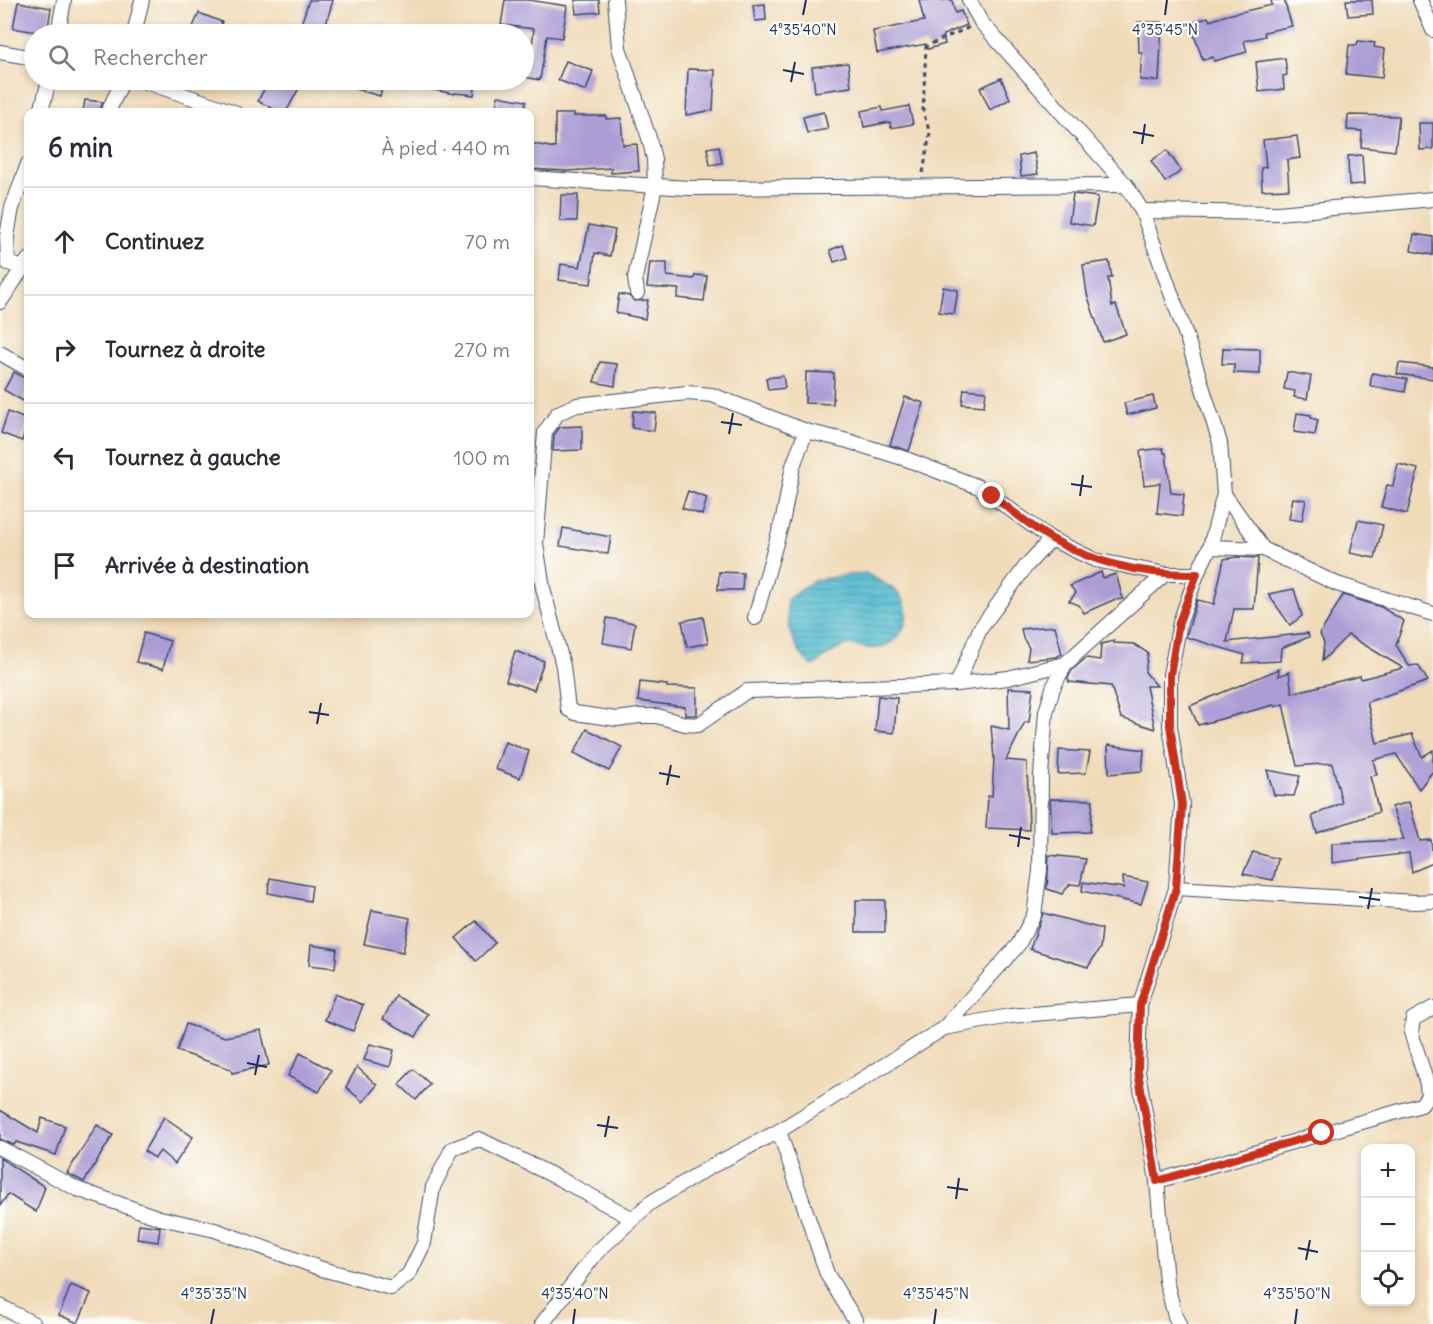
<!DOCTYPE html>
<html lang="fr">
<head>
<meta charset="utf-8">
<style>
  :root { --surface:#fff; --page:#f7f7f7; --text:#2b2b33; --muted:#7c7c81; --line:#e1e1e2 }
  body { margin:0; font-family:Delius,sans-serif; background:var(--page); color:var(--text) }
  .controls { position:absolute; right:18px; bottom:18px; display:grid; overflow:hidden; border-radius:12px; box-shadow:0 3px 9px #0003 }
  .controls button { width:54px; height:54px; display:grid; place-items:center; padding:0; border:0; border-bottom:2px solid var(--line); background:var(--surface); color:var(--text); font:30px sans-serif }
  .stop { position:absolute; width:18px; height:18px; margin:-14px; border:4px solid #c8321e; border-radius:50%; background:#fff }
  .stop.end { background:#c8321e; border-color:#fff; box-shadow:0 2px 6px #0008 }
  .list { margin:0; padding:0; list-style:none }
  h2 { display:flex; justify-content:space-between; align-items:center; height:78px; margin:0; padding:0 24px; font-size:26px }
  h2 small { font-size:20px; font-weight:400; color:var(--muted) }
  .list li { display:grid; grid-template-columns:39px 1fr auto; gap:18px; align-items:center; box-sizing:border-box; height:108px; padding:0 24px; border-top:2px solid var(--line) }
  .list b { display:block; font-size:22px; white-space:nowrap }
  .list em { font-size:20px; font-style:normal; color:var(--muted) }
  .icon { flex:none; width:33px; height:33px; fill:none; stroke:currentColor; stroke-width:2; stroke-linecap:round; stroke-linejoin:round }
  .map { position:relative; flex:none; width:1433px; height:1324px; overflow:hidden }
  .search { position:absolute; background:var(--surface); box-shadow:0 3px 9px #0003; left:24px; top:24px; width:510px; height:66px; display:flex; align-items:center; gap:15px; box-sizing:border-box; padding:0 21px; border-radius:33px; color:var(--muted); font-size:22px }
  .panel { position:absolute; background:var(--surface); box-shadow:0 3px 9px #0003; left:24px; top:108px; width:510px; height:510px; border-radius:12px }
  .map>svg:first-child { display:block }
  .water { fill:url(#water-rules); stroke:#367597; stroke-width:1.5 }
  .building { fill:#ac9ed5 }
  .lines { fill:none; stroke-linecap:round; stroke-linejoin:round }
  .minor-casing { stroke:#3b496c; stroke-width:16 }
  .path { stroke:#3b496c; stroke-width:3; stroke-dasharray:4.5 4.5; stroke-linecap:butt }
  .minor { stroke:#fff; stroke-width:14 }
  .route { stroke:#c8321e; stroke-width:8 }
  .ticks { fill:none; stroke:#1b2f5e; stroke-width:2 }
  .ticks-label { font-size:15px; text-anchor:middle; fill:#1b2f5e; stroke:#fdfcf7; stroke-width:4.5; stroke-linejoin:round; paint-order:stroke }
</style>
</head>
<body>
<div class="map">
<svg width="1433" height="1324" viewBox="0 0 1433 1324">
  <defs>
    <pattern id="water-rules" width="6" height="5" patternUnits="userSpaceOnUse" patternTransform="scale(1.5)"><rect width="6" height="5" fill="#52bbd0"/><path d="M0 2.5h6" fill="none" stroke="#4398ac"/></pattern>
  </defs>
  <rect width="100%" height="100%" fill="#fdfcf7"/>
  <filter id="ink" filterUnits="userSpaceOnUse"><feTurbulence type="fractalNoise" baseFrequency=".0167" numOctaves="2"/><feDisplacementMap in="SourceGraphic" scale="12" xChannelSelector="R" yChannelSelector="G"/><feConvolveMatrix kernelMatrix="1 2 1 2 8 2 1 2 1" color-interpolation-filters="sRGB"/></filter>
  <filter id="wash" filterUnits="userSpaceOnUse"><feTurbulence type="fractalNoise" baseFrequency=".008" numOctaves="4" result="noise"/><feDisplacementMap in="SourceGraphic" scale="24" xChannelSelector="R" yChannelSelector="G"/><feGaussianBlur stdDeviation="1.35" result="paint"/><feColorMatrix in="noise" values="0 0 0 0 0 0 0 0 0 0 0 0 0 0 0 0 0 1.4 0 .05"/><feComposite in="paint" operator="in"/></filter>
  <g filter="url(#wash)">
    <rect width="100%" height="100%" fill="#f0dbb9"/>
    <path class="water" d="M865 573C875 579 889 584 897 592 917 611 903 644 877 648 867 650 854 643 845 646 834 649 822 660 813 666 794 653 786 623 787 600L814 580Z"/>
    <g id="blocks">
      <g class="building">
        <polygon points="309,0 333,0 324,31 301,24"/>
        <polygon points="505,0 528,0 567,6 562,38 547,36 540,80 524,77 524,52 531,53 534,29 501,25"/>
        <polygon points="575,0 599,0 600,12 576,14"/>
        <polygon points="919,0 952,0 955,13 961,11 967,25 943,35 945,44 928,49 926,44 877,53 873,31 924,21"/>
        <polygon points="1271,0 1284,0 1292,26 1264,32 1265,36 1244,41 1247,52 1214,61 1213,57 1203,60 1190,24 1208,17 1210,21 1227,15 1272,5"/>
        <polygon points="1346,0 1372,0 1373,14 1348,16"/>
        <polygon points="18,2 51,8 47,34 13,28"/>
        <polygon points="765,4 766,20 755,21 753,5"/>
        <polygon points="199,13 222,22 217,34 190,34"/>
        <polygon points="1138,22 1162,22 1159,81 1140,80 1142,53 1139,53"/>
        <polygon points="1358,41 1375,43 1374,47 1385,49 1382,78 1346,74 1349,45 1357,45"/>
        <polygon points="1285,58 1287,75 1283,76 1284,89 1259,92 1256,62"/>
        <polygon points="566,61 593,71 586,91 558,80"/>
        <polygon points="848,63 851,87 815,92 812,67"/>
        <polygon points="688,69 715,70 713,110 686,115"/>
        <polygon points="1001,78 1010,99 990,110 980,88"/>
        <polygon points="269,80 281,80 299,88 286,112 280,112 258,101"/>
        <polygon points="334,80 384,80 380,96 334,83"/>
        <polygon points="411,80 476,80 474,95 455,93 454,94 410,85"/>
        <polygon points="498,96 526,101 524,112 495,112"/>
        <polygon points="85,100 103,102 99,112 83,112"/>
        <polygon points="909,106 913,124 891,128 890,122 864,127 861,111 882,107 883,111"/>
        <polygon points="824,112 828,129 807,133 803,117"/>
        <polygon points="555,114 574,114 574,116 606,116 606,119 621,118 623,145 637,144 639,171 611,173 611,168 567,171 530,169 530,143 555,148"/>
        <polygon points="1348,115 1399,116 1395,151 1361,147 1362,131 1347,130"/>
        <polygon points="1419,123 1433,123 1433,149 1420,150"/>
        <polygon points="1297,136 1300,158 1287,160 1289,189 1262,190 1261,168 1266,167 1263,140"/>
        <polygon points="719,146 722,163 710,165 707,148"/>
        <polygon points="1167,150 1181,171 1165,182 1151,161"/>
        <polygon points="1034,153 1038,174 1021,176 1019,156"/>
        <polygon points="1362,155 1364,184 1349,185 1348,156"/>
        <polygon points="1073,194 1098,197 1093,226 1069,222"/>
        <polygon points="561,195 578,195 577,221 560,221"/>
        <polygon points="589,225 615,230 610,256 595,253 591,284 559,280 561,264 580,267"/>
        <polygon points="1414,234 1433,237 1433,255 1411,251"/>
        <polygon points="843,245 847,258 834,262 830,250"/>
        <polygon points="1109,261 1112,278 1108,278 1112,306 1116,305 1126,334 1103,342 1087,294 1083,265"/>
        <polygon points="650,263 667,263 667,276 694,279 695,275 707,276 704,301 677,298 679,289 647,287"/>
        <polygon points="943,287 958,290 954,314 939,312"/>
        <polygon points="619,294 629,296 634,301 648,300 645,319 616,313"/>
        <polygon points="1223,348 1260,349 1260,374 1234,373 1234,364 1222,364"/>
        <polygon points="600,362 617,364 615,386 594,382"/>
        <polygon points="1399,363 1433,367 1433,379 1397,374"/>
        <polygon points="14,372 28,380 28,392 23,401 4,390"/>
        <polygon points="806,372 834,373 833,404 805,403"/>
        <polygon points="1287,372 1311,376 1307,399 1294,397 1295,391 1284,389"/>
        <polygon points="1372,373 1407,379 1405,392 1370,386"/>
        <polygon points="783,376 785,388 768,390 766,378"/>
        <polygon points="964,389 986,391 984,406 962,404"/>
        <polygon points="1153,396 1156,408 1127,415 1124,403"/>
        <polygon points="905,397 924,403 909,451 890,445"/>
        <polygon points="633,411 656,413 654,431 632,428"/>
        <polygon points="8,412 28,420 22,441 1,433"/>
        <polygon points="1297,413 1311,415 1311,418 1318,420 1315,435 1294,432"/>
        <polygon points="582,426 582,450 553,451 554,435 560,427"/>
        <polygon points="1163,448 1164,453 1166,453 1171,493 1184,494 1182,516 1157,513 1160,483 1144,485 1140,451"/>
        <polygon points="1398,464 1418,469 1407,514 1381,507 1387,485 1393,486"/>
        <polygon points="688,491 707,498 702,515 682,508"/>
        <polygon points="1293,498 1306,500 1302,521 1289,519"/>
        <polygon points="1358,520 1383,525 1375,558 1350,553"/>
        <polygon points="563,528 611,537 608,554 560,546"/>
        <polygon points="1237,557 1258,558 1254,609 1234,609 1227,642 1308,633 1309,637 1281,648 1280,661 1243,663 1245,655 1186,637 1197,600 1214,604 1224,559"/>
        <polygon points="719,572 743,573 742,590 718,590"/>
        <polygon points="1101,572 1103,578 1116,574 1123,599 1113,600 1084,613 1079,605 1069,601 1076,593 1070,586"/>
        <polygon points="1294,589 1302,616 1290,625 1268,594"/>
        <polygon points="1343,595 1381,607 1404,621 1396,645 1409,666 1418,665 1428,681 1367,702 1377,743 1412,734 1422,757 1433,750 1433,771 1419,789 1396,754 1373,760 1377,775 1370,776 1379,812 1317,833 1312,816 1342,803 1332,763 1297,766 1283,704 1275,707 1274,705 1198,725 1190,706 1279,669 1278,676 1289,672 1292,693 1360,676 1361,679 1403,668 1348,635 1322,661 1324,643 1320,634"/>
        <polygon points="703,617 708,643 687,647 682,621"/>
        <polygon points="607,618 635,623 631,648 603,643"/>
        <polygon points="1055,626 1062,654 1056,657 1027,660 1029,648 1023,638 1021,629"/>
        <polygon points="144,633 170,641 163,669 136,662"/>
        <polygon points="1114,641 1114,643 1134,644 1148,653 1145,672 1157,686 1146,686 1155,729 1121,718 1111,686 1069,682 1068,678 1072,670 1086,658 1100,660 1101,644"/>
        <polygon points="515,651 544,661 534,690 506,681"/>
        <polygon points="640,682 667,685 667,687 697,688 697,715 685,715 685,707 638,701"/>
        <polygon points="1008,688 1033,689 1029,722 1025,722 1006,760 1027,762 1029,830 986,828 988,796 992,796 994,758 991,726 1009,730"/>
        <polygon points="878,696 897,698 894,733 875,731"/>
        <polygon points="587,729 622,747 609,771 574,753"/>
        <polygon points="505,742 529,751 520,778 495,769"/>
        <polygon points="1108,745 1144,750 1142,771 1109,774"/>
        <polygon points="1059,750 1090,752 1086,773 1058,774"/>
        <polygon points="1267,770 1300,776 1294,796 1274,795"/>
        <polygon points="1050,799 1093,800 1090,832 1052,833"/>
        <polygon points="1409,802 1420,841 1431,840 1433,863 1412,872 1409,853 1332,863 1332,843 1404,840 1392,807"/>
        <polygon points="1253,852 1278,859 1273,880 1243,874"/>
        <polygon points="1049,855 1086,859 1080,885 1070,884 1062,894 1047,889"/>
        <polygon points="1123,877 1148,882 1141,904 1082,891 1083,882 1124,888"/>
        <polygon points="270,878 312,886 310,901 268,893"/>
        <rect x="856" y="900" width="29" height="32"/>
        <polygon points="372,910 410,918 403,952 364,944"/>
        <polygon points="1043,913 1102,929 1100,948 1088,967 1030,949"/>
        <polygon points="476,921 495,943 476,961 456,938"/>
        <polygon points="311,945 337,949 335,968 309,965"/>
        <polygon points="335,994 363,1005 353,1031 325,1020"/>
        <polygon points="396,996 428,1014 416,1037 383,1019"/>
        <polygon points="186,1024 225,1037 261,1030 269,1065 232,1073 231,1069 177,1051"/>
        <polygon points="370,1044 394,1050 390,1067 364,1060"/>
        <polygon points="300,1053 331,1070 319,1092 288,1076"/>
        <polygon points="357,1067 377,1085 363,1102 346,1087"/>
        <polygon points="413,1069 430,1084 416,1100 399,1084"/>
        <polygon points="0,1110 38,1133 42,1118 65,1126 56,1155 16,1142 14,1145 0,1139"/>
        <polygon points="164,1117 193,1137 175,1164 160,1151 155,1158 144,1151"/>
        <polygon points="97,1125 113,1135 84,1182 67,1173"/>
        <polygon points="0,1158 45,1187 36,1212 8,1194 0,1206"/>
        <polygon points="139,1224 160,1227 158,1242 137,1239"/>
        <polygon points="71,1285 91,1293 78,1323 59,1315"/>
      </g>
    </g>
  </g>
  <g filter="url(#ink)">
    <use href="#blocks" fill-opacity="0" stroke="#3b496c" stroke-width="1.5"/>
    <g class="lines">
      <g class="minor-casing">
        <g id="minor">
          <polyline points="615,0 619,48 649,138 654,159 655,186 635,278 637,293"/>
          <polyline points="969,0 981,22 1126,185 1142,211 1187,338 1220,443 1224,494 1210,547 1197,574 1180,622 1170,675 1170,726 1182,804 1176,888 1140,1005 1138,1072 1157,1181 1166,1281 1175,1316 1179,1324"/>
          <polyline points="1420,0 1433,30"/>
          <polyline points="58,34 64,0"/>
          <polyline points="134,34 142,0"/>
          <polyline points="0,52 34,58"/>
          <polyline points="140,80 234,112"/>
          <polyline points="41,112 49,80"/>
          <polyline points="108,112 123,80"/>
          <polyline points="530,178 689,188 1126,185"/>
          <polyline points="1142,211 1278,213 1433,199"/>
          <polyline points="23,268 8,263 7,236 12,208 28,164"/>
          <polyline points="0,302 28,260"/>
          <polyline points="0,353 28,369"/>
          <polyline points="1224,494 1263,549"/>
          <polyline points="1210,547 1263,549 1337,584 1433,614"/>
          <polyline points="755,618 783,518 793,466 806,431"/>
          <polyline points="1065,664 1008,678 957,684 747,691 698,725 685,724 657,716 639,716 617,719 575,713 568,709 563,666 543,588 536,544 545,432 558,413 577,405 687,393 712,395 806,431 848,441 906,459 979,487 1051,539 1095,560 1165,574 1197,574"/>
          <polyline points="957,684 980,629 1026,566 1051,539"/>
          <polyline points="1176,888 1415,902 1433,901"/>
          <polyline points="944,1028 1018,945 1034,915 1040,871 1041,775 1046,712 1053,688 1065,664 1165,574"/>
          <polyline points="779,1131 827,1274 855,1320 855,1324"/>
          <polyline points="0,1148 77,1189 160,1218 215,1230 322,1269 391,1288 409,1274 424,1243 433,1187 452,1149 479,1139 560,1179 633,1219"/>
          <polyline points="1157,1181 1421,1105 1428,1096 1427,1084 1411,1032 1413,1019 1433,1008"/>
          <polyline points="0,1306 34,1324"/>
          <polyline points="542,1324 597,1252 650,1203 710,1167 779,1131 944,1028 1010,1016 1140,1005"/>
        </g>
      </g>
      <polyline class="path" points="923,173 930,133 923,112 926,46 970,27"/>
      <use href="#minor" class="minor"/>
    </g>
  </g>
  <g class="lines" filter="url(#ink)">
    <path class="route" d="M992 496C1012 510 1031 527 1052 539 1096 564 1147 575 1197 574L1179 622 1170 675V726L1182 804 1176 888 1140 1005 1138 1072 1157 1181 1322 1133"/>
  </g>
  <path class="ticks" d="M803 15 806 0M1165 15 1167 0M783 70 804 74M791 82 795 62M1133 132 1154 136M1142 144 1145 124M721 422 742 425M729 434 733 413M1071 484 1092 487M1080 496 1083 475M309 712 329 715M317 724 321 703M659 773 680 777M667 785 671 765M1009 835 1030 839M1018 847 1021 827M1359 897 1380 900M1368 909 1372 888M247 1063 267 1067M255 1075 259 1055M597 1125 618 1128M605 1137 609 1116M947 1187 968 1190M956 1199 959 1178M1298 1248 1318 1252M1306 1260 1310 1240M211 1324 214 1309M573 1324 575 1309M934 1324 936 1309M1295 1324 1297 1309"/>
  <g class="ticks-label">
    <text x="803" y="35">4°35'40"N</text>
    <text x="1165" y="35">4°35'45"N</text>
    <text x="214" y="1299">4°35'35"N</text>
    <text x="575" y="1299">4°35'40"N</text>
    <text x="936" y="1299">4°35'45"N</text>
    <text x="1297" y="1299">4°35'50"N</text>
  </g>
</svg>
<div class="controls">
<button>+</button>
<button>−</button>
<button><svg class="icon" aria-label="locate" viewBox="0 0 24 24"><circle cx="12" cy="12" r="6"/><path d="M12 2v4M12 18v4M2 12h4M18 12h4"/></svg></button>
</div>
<div class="stop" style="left:1322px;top:1133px"></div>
<div class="stop end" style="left:992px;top:496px"></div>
<div class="search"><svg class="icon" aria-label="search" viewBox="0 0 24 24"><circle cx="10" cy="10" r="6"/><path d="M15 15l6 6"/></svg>Rechercher</div>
<section class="panel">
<h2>6 min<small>À pied · 440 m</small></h2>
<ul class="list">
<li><svg class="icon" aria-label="ahead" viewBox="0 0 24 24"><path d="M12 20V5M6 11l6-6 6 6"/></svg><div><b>Continuez</b></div><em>70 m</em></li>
<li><svg class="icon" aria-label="right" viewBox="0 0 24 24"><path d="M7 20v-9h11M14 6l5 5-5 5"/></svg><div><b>Tournez à droite</b></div><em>270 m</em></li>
<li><svg class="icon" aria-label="left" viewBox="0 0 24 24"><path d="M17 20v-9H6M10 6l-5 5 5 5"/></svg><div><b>Tournez à gauche</b></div><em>100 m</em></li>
<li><svg class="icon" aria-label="arrive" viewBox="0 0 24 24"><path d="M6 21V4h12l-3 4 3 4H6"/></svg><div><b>Arrivée à destination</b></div></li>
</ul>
</section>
</div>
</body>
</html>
